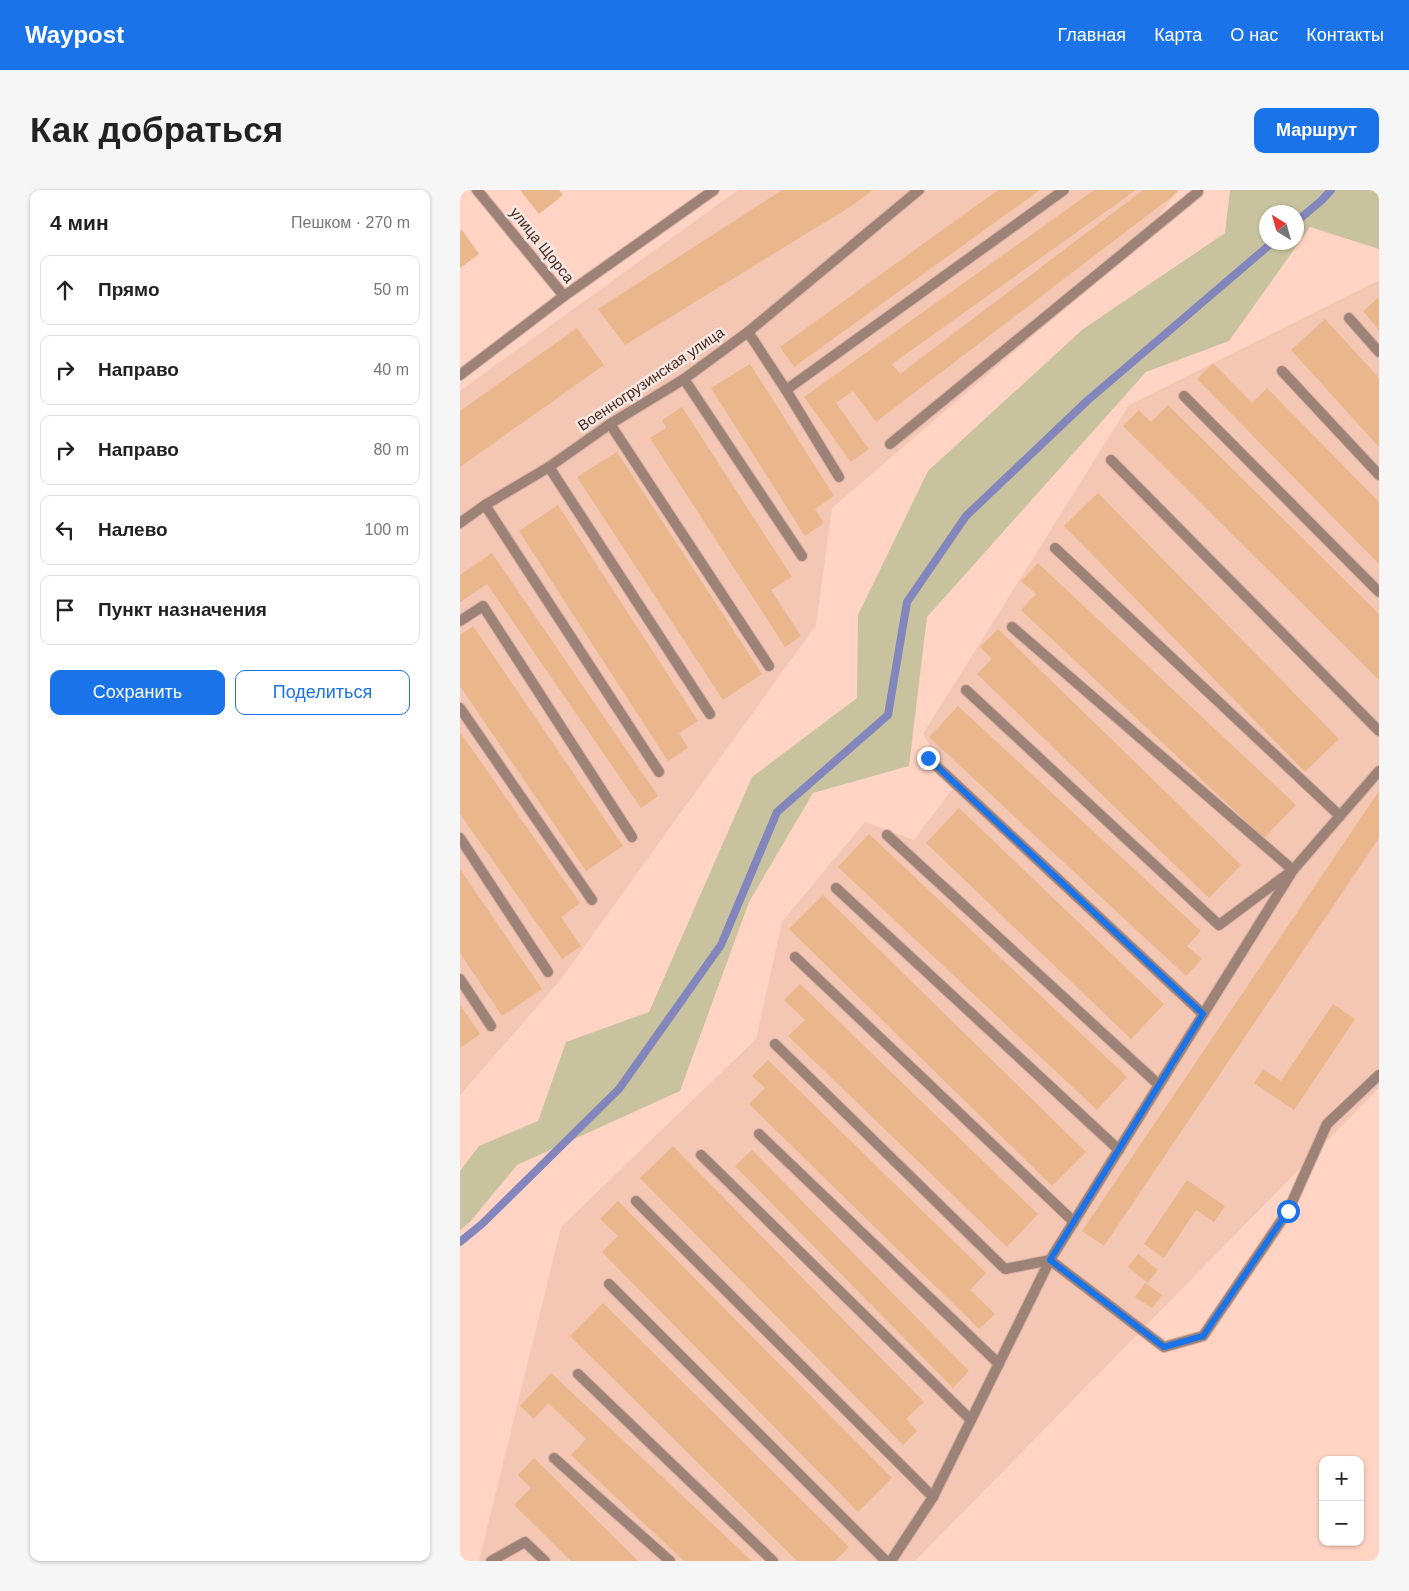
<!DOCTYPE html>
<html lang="ru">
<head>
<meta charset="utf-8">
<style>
  :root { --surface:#fff; --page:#f6f6f6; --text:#222; --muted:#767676; --line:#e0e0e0; --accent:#1a73e8 }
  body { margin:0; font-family:Helvetica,sans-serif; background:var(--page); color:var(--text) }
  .controls { position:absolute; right:15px; bottom:15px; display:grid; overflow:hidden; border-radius:10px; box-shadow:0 1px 4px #0004 }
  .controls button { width:45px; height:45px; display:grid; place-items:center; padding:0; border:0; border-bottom:1px solid var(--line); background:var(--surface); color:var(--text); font:25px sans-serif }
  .compass { position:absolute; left:799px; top:15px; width:45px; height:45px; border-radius:50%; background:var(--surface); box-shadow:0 1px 4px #0004; rotate:323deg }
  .stop { position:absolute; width:15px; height:15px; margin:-11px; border:4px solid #1a73e8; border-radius:50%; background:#fff }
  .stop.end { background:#1a73e8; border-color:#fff; box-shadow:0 1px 5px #0008 }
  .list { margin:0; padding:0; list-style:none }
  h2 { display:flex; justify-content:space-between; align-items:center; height:65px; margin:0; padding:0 20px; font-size:21px }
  h2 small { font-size:16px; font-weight:400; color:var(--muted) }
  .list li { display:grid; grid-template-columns:32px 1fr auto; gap:15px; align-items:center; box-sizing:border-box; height:70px; margin:0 10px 10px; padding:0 10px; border:1px solid var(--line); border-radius:10px }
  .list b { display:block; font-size:19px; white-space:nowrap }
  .list em { font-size:16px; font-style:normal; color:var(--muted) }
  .actions { display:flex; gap:10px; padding:15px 20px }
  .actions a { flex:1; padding:11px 0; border:1px solid var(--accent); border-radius:10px; text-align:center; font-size:18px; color:var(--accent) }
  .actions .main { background:var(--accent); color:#fff }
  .icon { flex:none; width:28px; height:28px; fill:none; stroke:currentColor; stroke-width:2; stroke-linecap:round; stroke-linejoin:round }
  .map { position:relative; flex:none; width:919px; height:1371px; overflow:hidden; border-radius:10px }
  header { display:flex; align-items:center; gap:30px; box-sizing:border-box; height:70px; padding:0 25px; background:var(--accent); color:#fff }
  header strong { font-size:24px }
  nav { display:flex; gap:28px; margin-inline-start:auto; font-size:18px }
  .intro { display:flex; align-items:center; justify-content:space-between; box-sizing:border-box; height:120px; padding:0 30px }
  h1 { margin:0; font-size:35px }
  .button { padding:12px 22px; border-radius:10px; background:var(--accent); color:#fff; font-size:18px; font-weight:700 }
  main { display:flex; gap:30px; padding:0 30px }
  aside { flex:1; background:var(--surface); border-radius:10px; box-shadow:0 1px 4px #0004 }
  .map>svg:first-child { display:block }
  .built { fill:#f4c6b4 }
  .green { fill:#c8c39e; fill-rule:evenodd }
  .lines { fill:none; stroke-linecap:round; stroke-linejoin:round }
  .stream { stroke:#8386bd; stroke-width:8 }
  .building { fill:#eab78c }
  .service-casing { stroke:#dab2a3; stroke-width:12 }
  .minor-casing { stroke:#dab2a3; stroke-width:12 }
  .tertiary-casing { stroke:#dab2a3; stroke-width:12 }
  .service { stroke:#9d8278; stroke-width:10 }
  .minor { stroke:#9d8278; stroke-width:10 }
  .tertiary { stroke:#9d8278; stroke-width:10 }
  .route { stroke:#1a73e8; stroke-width:6 }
  .labels { text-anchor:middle; stroke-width:5; stroke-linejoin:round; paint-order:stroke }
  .street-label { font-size:15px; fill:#452a20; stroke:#f7e8e3 }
</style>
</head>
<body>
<header>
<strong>Waypost</strong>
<nav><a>Главная</a><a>Карта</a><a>О нас</a><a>Контакты</a></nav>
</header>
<div class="intro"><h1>Как добраться</h1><a class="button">Маршрут</a></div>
<main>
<aside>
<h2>4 мин<small>Пешком · 270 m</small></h2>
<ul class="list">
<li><svg class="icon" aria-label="ahead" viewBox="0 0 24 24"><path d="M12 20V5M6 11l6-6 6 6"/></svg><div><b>Прямо</b></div><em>50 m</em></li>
<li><svg class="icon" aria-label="right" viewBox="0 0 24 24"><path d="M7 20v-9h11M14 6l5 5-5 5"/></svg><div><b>Направо</b></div><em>40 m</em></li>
<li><svg class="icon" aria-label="right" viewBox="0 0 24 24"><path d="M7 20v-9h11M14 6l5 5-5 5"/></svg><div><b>Направо</b></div><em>80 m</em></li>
<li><svg class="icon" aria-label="left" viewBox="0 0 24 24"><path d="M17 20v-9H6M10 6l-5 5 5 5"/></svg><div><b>Налево</b></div><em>100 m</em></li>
<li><svg class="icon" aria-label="arrive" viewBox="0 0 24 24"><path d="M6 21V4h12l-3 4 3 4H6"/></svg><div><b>Пункт назначения</b></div></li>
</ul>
<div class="actions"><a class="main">Сохранить</a><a>Поделиться</a></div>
</aside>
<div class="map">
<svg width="919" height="1371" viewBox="0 0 919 1371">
  <rect width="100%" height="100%" fill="#ffd4c4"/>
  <g class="built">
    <polygon points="278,0 717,0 679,55 372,318 356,435 98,793 0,905 0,201"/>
    <polygon points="919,90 919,898 455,1371 19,1371 101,1037 296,849 322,732 405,632 454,650 494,597 463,544 669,215"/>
  </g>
  <path class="green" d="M770 0H919V59L850 37 769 151 686 182 467 427 449 576 353 603 289 712 220 901 57 975 10 1032 0 1040V981L19 956 78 931 106 852 189 822 292 587 397 508 398 425 468 281 623 139 765 43ZM806 22H836V52H806Z"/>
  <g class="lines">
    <g class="stream">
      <polyline points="836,32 862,10 871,0"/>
      <polyline points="0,1052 22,1034 159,899 261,755 317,622 428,525 447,412 506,326 628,210 813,52"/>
    </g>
  </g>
  <g class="building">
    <polygon points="60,0 99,0 103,5 79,24"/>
    <polygon points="322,0 413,0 393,15 165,155 138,119"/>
    <polygon points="538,0 580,0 334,177 320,157"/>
    <polygon points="634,0 676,0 432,174 440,184 683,0 717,0 718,2 416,232 393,201 376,213 409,259 391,272 344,207"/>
    <polygon points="2,40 19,64 0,78 0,42"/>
    <polygon points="919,107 919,140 903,121"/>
    <polygon points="865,129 919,188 919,257 831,160"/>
    <polygon points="117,138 144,175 0,277 0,221"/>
    <polygon points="753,173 792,213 807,198 919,312 919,374 737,189"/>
    <polygon points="290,174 374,306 355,319 364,333 345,346 251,198"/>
    <polygon points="708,215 919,424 919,490 663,236 679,220 691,232"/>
    <polygon points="222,217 332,387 311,400 341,446 325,457 190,248 206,238 202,230"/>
    <polygon points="157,262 302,484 263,510 117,287"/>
    <polygon points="638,303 879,549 845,582 604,336"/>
    <polygon points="98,315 238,531 219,543 228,558 208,571 59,341"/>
    <polygon points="32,363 198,606 181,618 27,394 0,412 0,385"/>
    <polygon points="578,373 836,615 804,648 561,420 576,404 561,391"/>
    <polygon points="13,436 163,656 126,681 0,496 0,445"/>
    <polygon points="538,439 781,675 749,708 517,484 532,469 520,457"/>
    <polygon points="498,516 741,741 727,756 742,769 726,786 469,547"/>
    <polygon points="0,542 120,713 101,727 121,756 102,769 0,624"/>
    <polygon points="919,601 919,648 644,1056 622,1041"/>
    <polygon points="499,618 704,814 671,849 466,653"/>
    <polygon points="409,644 667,887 637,920 378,677"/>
    <polygon points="0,679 82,799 42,826 0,763"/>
    <polygon points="363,705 626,962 592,996 329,739"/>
    <polygon points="340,794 578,1024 547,1057 328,846 345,830 324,810"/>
    <polygon points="873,814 895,829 834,920 794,893 803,879 821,891"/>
    <polygon points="0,815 20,844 0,858"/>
    <polygon points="308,870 526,1083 510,1100 535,1124 519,1139 289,914 305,898 292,886"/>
    <polygon points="213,956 464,1212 446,1229 457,1241 443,1255 180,988"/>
    <polygon points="292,960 509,1181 493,1198 275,976"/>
    <polygon points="727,990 765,1016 754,1032 736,1020 704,1068 684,1054"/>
    <polygon points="158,1011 432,1288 398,1322 142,1062 158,1046 140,1029"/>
    <polygon points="678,1064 698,1080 688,1093 668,1077"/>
    <polygon points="685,1093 702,1105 692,1118 675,1107"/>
    <polygon points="143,1113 389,1357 375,1371 337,1371 110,1146"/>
    <polygon points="91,1183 292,1371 224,1371 111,1265 126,1249 88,1213 74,1229 60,1216"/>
    <polygon points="74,1268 178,1371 111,1371 54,1315 71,1298 58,1285"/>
  </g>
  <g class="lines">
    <g class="service-casing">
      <g id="service">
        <polyline points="889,128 919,162"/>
        <polyline points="288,142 326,200 379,287"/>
        <polyline points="822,181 919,285"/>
        <polyline points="224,189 342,366"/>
        <polyline points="326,200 604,0"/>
        <polyline points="724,206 919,402"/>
        <polyline points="150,234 309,476"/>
        <polyline points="430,254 738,2 738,0"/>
        <polyline points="651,270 919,541"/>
        <polyline points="89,277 250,524"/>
        <polyline points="25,315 199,582"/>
        <polyline points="595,358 880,626"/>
        <polyline points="0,431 23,416 172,647"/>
        <polyline points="506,500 759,735 833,680 552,437"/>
        <polyline points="0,518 132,710"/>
        <polyline points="468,568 743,824"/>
        <polyline points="427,645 699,895"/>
        <polyline points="0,648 88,782"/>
        <polyline points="376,698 659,960"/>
        <polyline points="335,767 614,1032"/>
        <polyline points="0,789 31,836"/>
        <polyline points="315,854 545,1079 590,1070 704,1157 743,1146 828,1021 867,934 919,885"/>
        <polyline points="299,944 539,1174"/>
        <polyline points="241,965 511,1230"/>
        <polyline points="176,1011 473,1307"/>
        <polyline points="149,1094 426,1371"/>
        <polyline points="118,1184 313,1371"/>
        <polyline points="94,1268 210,1371"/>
        <polyline points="31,1371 65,1352 85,1371"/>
        <polyline points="431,1371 473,1307 590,1070 833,680 919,581"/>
      </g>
    </g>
    <g class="minor-casing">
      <g id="minor">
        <polyline points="17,0 104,106"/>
        <polyline points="0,185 104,106 254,0"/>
      </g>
    </g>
    <g class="tertiary-casing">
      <polyline id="tertiary" points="0,333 25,315 89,277 150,234 224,189 288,142 459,0"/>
    </g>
    <use href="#service" class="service"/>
    <use href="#minor" class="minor"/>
    <use href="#tertiary" class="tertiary"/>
  </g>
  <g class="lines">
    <polyline class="route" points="468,568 743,824 590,1070 704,1157 743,1146 828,1021"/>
  </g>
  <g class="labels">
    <g class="street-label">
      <text transform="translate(82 55) rotate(51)" y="5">улица Щорса</text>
      <text transform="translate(191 189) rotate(-34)" y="5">Военногрузинская улица</text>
    </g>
  </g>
</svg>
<div class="controls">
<button>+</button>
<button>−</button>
</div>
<svg class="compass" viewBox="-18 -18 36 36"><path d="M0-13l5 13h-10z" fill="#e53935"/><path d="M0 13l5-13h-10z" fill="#767676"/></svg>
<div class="stop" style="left:828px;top:1021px"></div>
<div class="stop end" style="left:468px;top:568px"></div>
</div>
</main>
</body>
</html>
